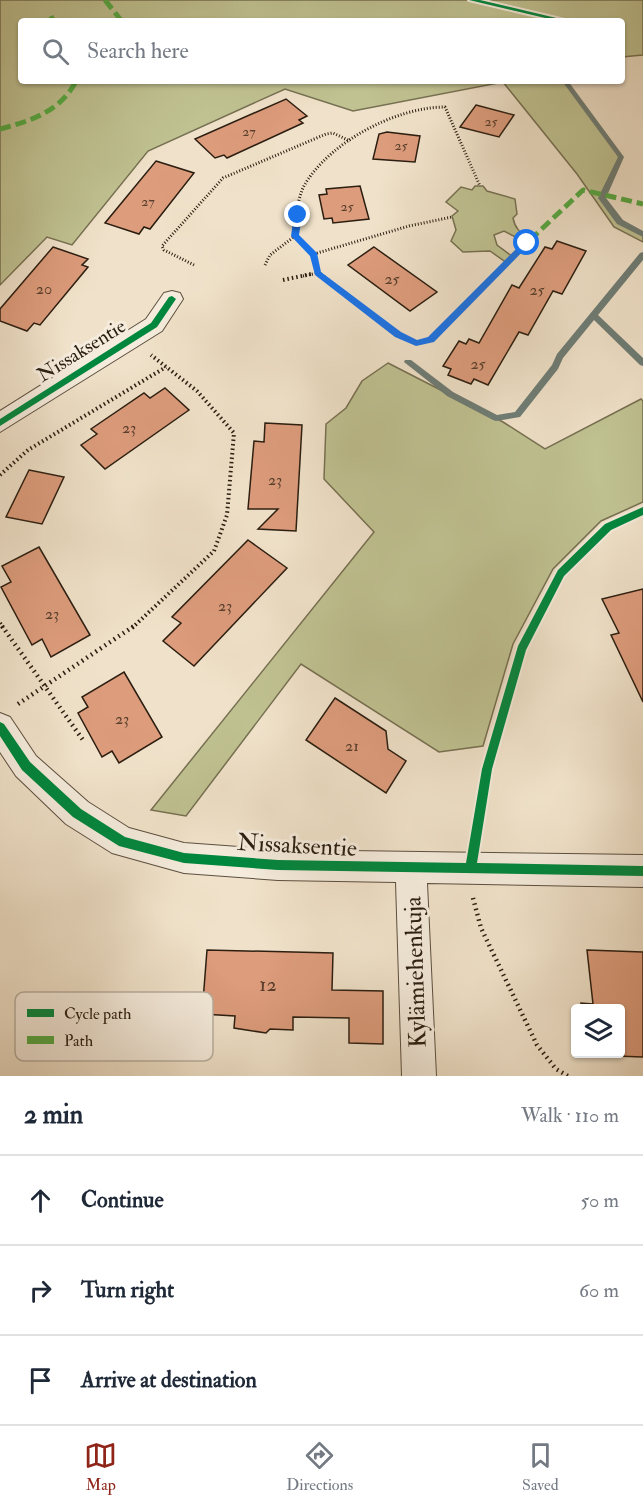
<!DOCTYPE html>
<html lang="en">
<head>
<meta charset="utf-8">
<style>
  :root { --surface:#fff; --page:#f6f6f7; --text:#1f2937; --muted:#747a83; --line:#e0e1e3; --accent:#8f2418 }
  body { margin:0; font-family:"IM FELL Double Pica",serif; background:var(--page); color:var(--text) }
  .controls { position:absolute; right:18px; bottom:18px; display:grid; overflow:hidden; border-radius:6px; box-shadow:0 2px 4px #0004 }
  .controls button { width:54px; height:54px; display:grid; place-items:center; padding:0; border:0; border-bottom:2px solid var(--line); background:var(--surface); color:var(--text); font:30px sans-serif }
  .stop { position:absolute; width:18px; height:18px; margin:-14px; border:4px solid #1a73e8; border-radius:50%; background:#fff }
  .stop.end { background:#1a73e8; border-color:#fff; box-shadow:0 2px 6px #0008 }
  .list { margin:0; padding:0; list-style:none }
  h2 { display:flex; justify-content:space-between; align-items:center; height:78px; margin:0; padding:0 24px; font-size:26px }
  h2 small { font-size:20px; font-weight:400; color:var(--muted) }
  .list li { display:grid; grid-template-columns:39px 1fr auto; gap:18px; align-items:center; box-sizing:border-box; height:90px; padding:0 24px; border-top:2px solid var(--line) }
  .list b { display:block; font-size:22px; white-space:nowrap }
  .list em { font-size:20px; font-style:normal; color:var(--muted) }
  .icon { flex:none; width:33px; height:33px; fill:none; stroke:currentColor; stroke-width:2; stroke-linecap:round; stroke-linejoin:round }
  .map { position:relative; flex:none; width:643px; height:1076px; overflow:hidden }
  .search { position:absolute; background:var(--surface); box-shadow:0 2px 4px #0004; left:18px; right:18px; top:18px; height:66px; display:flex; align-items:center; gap:15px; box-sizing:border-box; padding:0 21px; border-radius:6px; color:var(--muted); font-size:22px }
  .sheet { height:348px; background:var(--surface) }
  nav { display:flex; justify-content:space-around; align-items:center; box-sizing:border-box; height:84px; border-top:2px solid var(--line); background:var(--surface); font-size:16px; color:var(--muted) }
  nav a { display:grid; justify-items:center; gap:3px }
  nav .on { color:var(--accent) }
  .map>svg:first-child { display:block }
  .green { fill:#c0c292; stroke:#767052; stroke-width:1.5 }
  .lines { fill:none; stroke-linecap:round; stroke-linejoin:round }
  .stream { fill:#6e7d76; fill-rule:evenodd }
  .building { fill:#dd9c7c; stroke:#2b1e11; stroke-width:1.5 }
  .minor-casing { stroke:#5c4f3f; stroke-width:2 }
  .path-far2 { stroke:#2b1e11; stroke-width:3; stroke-dasharray:1 2; stroke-linecap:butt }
  .path-far1 { stroke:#2b1e11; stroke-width:4; stroke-dasharray:1.5 3; stroke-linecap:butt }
  .path { stroke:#2b1e11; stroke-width:4.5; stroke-dasharray:1.5 4; stroke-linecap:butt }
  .minor { fill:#f5ecdd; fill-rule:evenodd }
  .quiet { stroke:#54aa42; stroke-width:5; stroke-dasharray:11 5; stroke-linecap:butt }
  .cycleway-casing { stroke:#f5ecdd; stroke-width:4 }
  .cycleway { fill:#00873e; fill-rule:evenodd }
  .route { fill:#1a73e8 }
  .labels { text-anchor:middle; stroke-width:6; stroke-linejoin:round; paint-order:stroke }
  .far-number-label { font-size:14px; fill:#583e2c }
  .number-label { font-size:16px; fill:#583e2c }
  .street-label { font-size:20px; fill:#2b1e11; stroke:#f5ecdd }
  .near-number-label { font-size:20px; fill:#583e2c }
  .near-street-label { font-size:24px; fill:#2b1e11; stroke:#f5ecdd }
  .key { fill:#f5ecdd; stroke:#b8aea0; stroke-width:1.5 }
  .key-label { font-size:16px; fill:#2b1e11 }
</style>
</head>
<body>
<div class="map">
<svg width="643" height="1076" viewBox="0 0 643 1076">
  <rect width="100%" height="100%" fill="#f0e2ca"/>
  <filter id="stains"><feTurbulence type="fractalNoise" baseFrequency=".00333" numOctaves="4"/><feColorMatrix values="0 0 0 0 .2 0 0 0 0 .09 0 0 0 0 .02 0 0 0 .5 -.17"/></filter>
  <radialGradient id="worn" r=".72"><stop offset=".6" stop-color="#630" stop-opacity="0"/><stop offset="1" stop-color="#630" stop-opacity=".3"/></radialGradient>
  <g class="green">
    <polygon points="0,0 643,0 643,55 622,57 622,21 21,21 21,81 565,81 621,157 602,198 620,222 643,234 643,242 614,227 577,174 503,82 353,111 285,89 148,151 72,245 47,237 0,285"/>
    <path d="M475 186H483L487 191 515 199 517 214 513 218C515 229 521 233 530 240L527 243 504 231 494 235 497 245 513 257 507 263 490 251 463 252 451 241 456 230 452 216 458 211 446 202 461 187 472 190Z"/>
    <polygon points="388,363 503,422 545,449 641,399 643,401 643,502 601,521 553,569 513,644 483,746 439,752 301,664 186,816 151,810 374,532 324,479 326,424 346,408 362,381"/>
  </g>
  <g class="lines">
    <g class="stream">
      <polygon points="562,81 568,81 624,157 606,198 623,220 643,231 643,237 617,224 598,198 618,157"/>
      <polygon points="643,252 643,260 598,315 643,358 643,366 640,365 594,320 563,358 558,369 520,417 496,421 493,420 447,396 404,362 405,360 411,360 453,392 497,415 515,412 552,365 557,354 640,253"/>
    </g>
  </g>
  <g class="building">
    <polygon points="286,99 307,116 299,120 303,123 227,158 224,155 215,158 195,139"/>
    <polygon points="476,105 514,115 499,137 460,127"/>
    <polygon points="387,132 420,136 415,162 373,159 379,134"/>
    <polygon points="156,161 194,173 150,229 144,227 139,234 105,223"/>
    <polygon points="360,186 369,219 333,223 332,218 324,219 319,195 327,194 326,189"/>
    <polygon points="557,241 586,251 562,294 553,291 528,335 519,332 488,385 474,379 471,384 448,375 451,369 443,366 459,341 466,344 469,339 479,343 512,285 519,288 545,247 552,249"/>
    <polygon points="53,247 88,259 82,265 88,267 40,325 34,323 27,331 0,321 0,309"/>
    <polygon points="374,247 437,292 410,311 348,265"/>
    <polygon points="165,388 189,410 105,469 81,445 97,434 91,429 144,393 150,398"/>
    <polygon points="265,423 302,425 296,531 258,529 278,509 248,509 254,441 264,442"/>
    <polygon points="29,470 64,477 42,524 6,517"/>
    <polygon points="248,540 287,568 194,666 163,641 181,623 172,617"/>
    <polygon points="39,547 90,635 51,657 42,639 32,645 1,587 11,582 2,566"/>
    <polygon points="643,589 643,702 611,635 619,633 602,599"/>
    <polygon points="124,672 162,737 119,763 112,751 102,757 78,713 88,707 82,697"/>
    <polygon points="335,698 386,731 388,749 406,761 386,793 306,740"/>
    <polygon points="207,950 333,953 332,990 383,991 383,1044 349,1043 349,1018 293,1017 293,1030 270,1029 266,1033 234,1028 235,1016 202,1014"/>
    <polygon points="587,950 643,952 643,1057 587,1055 621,1053 621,1008 582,1008 581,1003 593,1004"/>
  </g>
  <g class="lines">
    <g class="minor-casing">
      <g id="minor">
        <polygon points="172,291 180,293 183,299 162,331 0,432 0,411 146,319 164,293"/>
        <polygon points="0,713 10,717 36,756 88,802 129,828 184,843 278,850 643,855 643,887 427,883 436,1076 402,1076 396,882 278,880 184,873 112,853 66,824 16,776 0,752"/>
      </g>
    </g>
    <g class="path-far2">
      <polyline points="295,236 314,255 318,273 322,276"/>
      <polyline points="314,254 409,226 452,217"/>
      <polyline points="194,265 164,250 162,246 223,178 326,134 333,133 350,141"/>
      <path d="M265 265 270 255 295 236C297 220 296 201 304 186 328 143 396 107 445 107L480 186"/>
      <polyline points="303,276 318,273"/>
      <polyline points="494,276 530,240"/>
    </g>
    <g class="path-far1">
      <polyline points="320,274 402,337 418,343 431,340 496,274"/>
      <polyline points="283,280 311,274"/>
      <polyline points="0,475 28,450 166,367"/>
      <polyline points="0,623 3,628"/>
      <polyline points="132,628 214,551 227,515 234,433 197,391 151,355"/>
    </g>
    <g class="path">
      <polyline points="2,626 83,740"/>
      <polyline points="18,704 134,626"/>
      <polyline points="473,898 481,928 537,1045 556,1069 568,1076"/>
    </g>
    <use href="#minor" class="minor"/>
    <g class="quiet">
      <polyline points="105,0 120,19 117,21"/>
      <polyline points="51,16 53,21"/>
      <path d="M0 129C31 121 61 111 76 81"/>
      <polyline points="530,240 583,190 643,204"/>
    </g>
    <g class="cycleway-casing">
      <g id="cycleway">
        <polygon points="469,0 480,0 569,21 558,21"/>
        <polygon points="172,296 176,299 157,327 0,426 0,419 151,323 169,297"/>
        <polygon points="643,507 643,515 611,530 564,576 526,650 492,769 477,863 643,866 643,876 278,870 184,863 119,846 73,817 22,770 0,736 0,722 4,724 30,762 81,809 125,837 184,853 278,860 466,863 482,769 518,646 558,570 605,524"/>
      </g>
    </g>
    <use href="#cycleway" class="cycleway"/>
  </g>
  <polygon class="route" points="298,213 302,215 299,235 317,253 321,272 401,332 417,340 428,337 524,241 531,243 434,342 416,346 395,337 315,275 310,256 291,236 294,215"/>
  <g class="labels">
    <g class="far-number-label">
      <text x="491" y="126">25</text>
      <text x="249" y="136">27</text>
      <text x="401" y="150">25</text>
      <text x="148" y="206">27</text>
      <text x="347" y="211">25</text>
    </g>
    <g class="number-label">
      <text x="392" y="284">25</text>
      <text x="44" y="294">20</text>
      <text x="537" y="295">25</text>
      <text x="478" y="369">25</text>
      <text x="129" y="433">23</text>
      <text x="275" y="485">23</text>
      <text x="225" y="611">23</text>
      <text x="52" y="619">23</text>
      <text x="122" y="724">23</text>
      <text x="352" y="751">21</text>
    </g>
    <g class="street-label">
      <text transform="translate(81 350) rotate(-32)" y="7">Nissaksentie</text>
    </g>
    <g class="near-number-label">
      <text x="268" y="991">12</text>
    </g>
    <g class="near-street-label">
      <text transform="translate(297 845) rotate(3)" y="8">Nissaksentie</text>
      <text transform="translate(415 972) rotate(-92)" y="8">Kylämiehenkuja</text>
    </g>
  </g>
  <rect x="15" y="992" width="198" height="69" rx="9" class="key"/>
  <rect x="27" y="1009" width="27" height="8" fill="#00873e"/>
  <rect x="27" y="1036" width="27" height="8" fill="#54aa42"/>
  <g class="key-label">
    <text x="64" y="1019">Cycle path</text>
    <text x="64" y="1046">Path</text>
  </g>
  <rect width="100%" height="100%" filter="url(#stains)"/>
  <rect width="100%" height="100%" fill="url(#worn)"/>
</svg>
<div class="controls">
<button><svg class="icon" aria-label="layers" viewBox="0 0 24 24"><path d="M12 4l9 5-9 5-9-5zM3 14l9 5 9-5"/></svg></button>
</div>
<div class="stop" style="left:527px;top:243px"></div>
<div class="stop end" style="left:298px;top:215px"></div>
<div class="search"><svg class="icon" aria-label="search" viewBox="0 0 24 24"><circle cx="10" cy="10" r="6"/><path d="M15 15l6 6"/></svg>Search here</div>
</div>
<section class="sheet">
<h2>2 min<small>Walk · 110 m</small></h2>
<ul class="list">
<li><svg class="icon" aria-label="ahead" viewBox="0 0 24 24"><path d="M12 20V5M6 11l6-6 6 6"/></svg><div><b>Continue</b></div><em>50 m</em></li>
<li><svg class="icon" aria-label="right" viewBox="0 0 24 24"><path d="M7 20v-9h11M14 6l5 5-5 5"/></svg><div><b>Turn right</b></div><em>60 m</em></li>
<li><svg class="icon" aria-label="arrive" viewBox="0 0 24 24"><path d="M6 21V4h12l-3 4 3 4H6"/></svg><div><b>Arrive at destination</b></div></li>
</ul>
</section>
<nav>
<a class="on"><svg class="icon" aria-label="map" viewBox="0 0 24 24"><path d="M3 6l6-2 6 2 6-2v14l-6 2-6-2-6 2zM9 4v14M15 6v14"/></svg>Map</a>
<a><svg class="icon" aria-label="directions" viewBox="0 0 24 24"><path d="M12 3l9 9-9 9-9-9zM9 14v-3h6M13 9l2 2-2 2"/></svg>Directions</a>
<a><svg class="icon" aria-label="saved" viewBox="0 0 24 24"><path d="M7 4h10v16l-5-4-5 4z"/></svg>Saved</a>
</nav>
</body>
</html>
